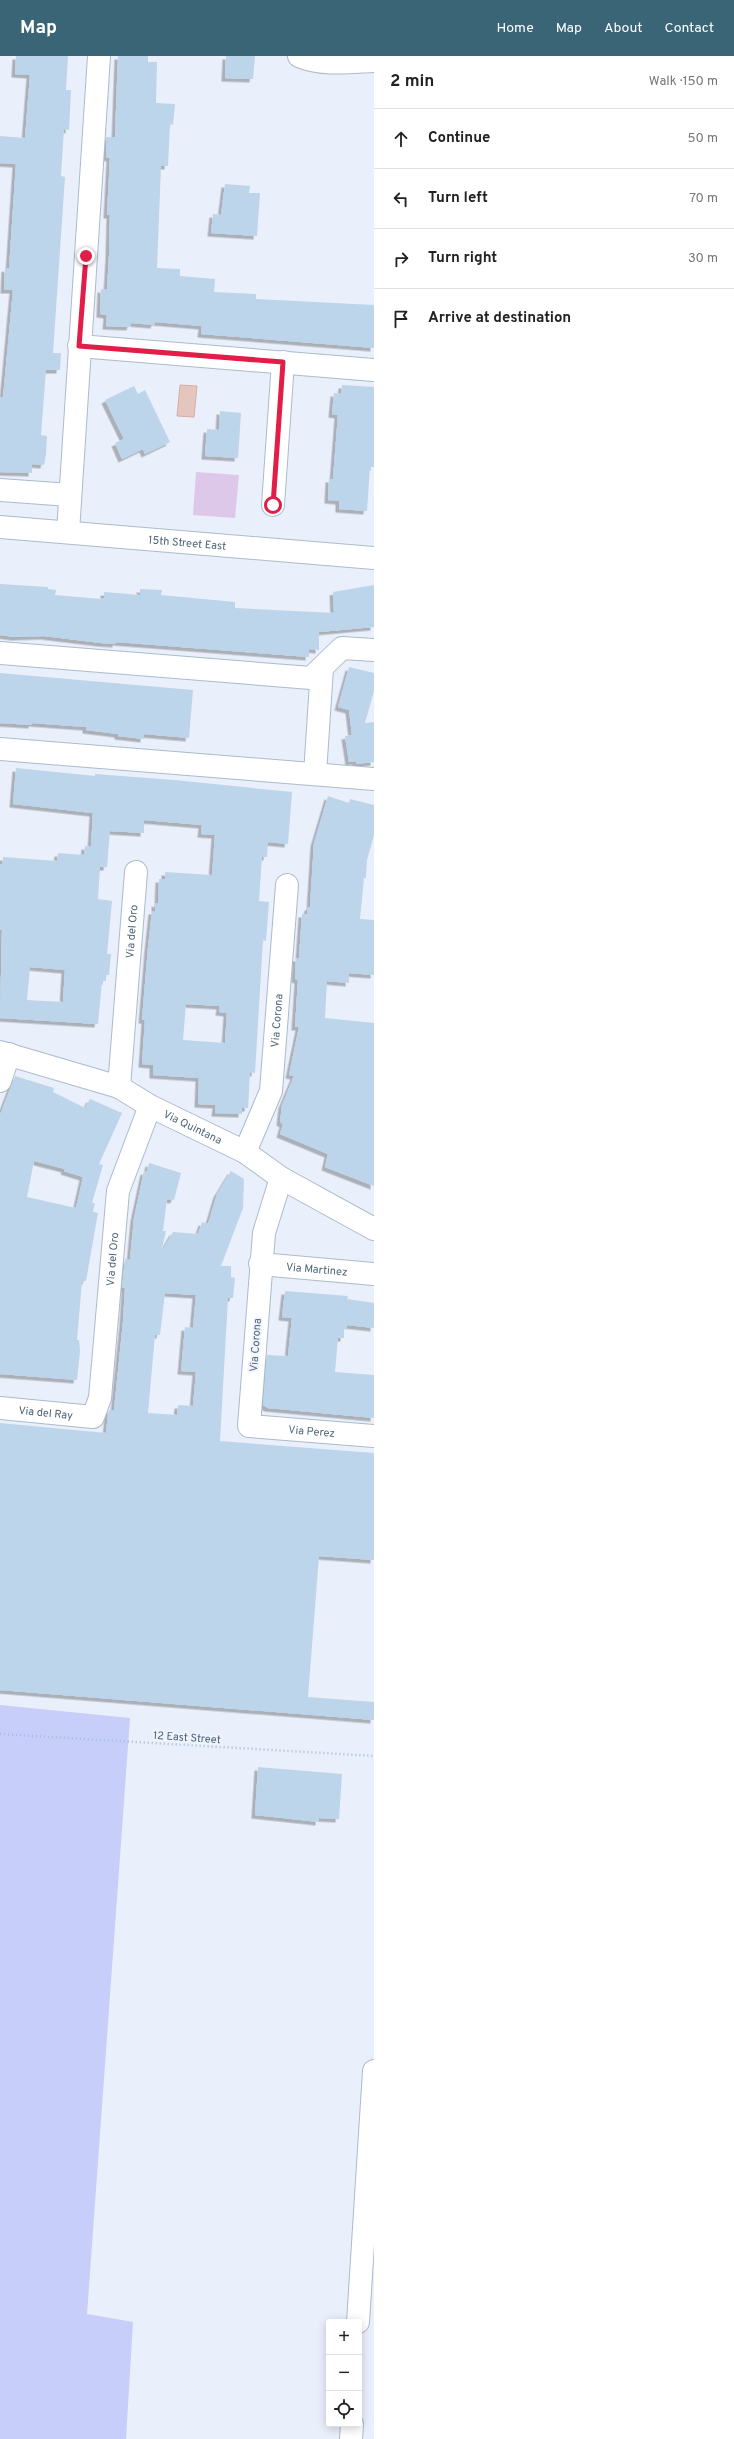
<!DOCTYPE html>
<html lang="en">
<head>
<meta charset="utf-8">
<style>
  :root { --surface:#fff; --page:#f6f6f6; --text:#222; --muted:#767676; --line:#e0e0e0; --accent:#396577 }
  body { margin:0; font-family:Overpass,sans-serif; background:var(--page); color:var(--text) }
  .controls { position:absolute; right:12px; bottom:12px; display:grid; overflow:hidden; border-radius:4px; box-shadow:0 2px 10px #0003 }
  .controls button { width:36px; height:36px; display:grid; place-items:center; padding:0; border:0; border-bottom:1px solid var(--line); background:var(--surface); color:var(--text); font:20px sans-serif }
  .stop { position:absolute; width:12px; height:12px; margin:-9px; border:3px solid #e11d48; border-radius:50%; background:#fff }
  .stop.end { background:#e11d48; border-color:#fff; box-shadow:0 1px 4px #0008 }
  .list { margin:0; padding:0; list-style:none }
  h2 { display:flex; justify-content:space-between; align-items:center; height:52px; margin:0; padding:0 16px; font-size:17px }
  h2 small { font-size:13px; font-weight:400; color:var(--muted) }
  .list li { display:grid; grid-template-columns:26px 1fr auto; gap:12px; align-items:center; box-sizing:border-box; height:60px; padding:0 16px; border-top:1px solid var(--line) }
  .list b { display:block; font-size:15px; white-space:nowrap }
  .list em { font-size:13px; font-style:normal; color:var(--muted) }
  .icon { flex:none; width:22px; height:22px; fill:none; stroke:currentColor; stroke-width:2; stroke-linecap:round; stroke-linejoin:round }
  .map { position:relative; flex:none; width:374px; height:2383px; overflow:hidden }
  header { display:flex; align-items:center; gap:24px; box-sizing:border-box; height:56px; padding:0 20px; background:var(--accent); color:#fff }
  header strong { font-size:19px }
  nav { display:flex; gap:22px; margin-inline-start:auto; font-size:14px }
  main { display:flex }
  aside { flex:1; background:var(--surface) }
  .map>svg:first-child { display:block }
  .green { fill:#ddc8e9 }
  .sand { fill:#c6cef9 }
  .water { fill:#e4c6be; stroke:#d6afa5 }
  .building { fill:#bdd5ea; fill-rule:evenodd; filter:url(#shadow) }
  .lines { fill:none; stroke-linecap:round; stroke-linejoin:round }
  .minor-casing { stroke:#acbbcb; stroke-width:24 }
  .path { stroke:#a5bfd5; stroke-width:2.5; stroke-dasharray:1 3; stroke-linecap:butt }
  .minor { stroke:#fff; stroke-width:22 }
  .route { stroke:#e11d48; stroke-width:5 }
  .labels { text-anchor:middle; stroke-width:4; stroke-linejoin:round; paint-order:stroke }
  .street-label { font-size:11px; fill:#4e6475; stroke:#eff4fe }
</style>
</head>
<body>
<header>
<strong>Map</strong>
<nav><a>Home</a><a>Map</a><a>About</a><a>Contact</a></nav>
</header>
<main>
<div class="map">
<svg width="374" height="2383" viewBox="0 0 374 2383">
  <defs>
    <filter id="shadow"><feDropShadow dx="-3.5" dy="3.5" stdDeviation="0" flood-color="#0004"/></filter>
  </defs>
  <rect width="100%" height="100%" fill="#e9effb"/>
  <polygon class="green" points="196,416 239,419 235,462 193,459"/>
  <polygon class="sand" points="0,1649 130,1662 87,2258 133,2266 126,2383 0,2383"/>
  <polygon class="water" points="180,329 197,330 194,361 177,360"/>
  <g class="building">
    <polygon points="16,0 68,0 66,34 71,34 69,74 64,73 61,120 65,121 53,297 61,297 60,314 46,314 41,379 47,380 46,398 44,409 32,408 32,417 0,416 0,341 3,342 13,234 4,234 5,212 9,213 16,108 0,107 0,80 25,82 30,19 15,18"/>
    <polygon points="118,0 148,0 148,6 157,6 156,47 175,48 173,69 170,68 168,110 161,110 157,212 180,213 180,220 215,223 214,236 256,238 256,243 374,249 374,292 201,278 202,270 155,266 154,269 131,267 130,271 106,270 107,259 100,258 101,233 107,234 109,200 110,159 107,159 110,102 106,101 106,81 115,81"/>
    <polygon points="226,0 255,0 253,23 225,22"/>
    <polygon points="225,128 250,130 249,137 260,137 257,180 211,177 213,158 221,159"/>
    <polygon points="342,329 374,331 374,411 370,411 367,455 339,453 339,445 328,444 329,423 333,423 338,359 332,358 334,337 341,338"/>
    <polygon points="134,330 138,338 145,334 170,386 145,398 143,393 122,403 115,387 124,383 105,344"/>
    <polygon points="220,355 241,357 238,402 205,400 207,373 219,374"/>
    <polygon points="0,528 48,531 48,533 56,534 55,539 101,543 104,542 104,536 140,539 140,533 162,534 161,539 235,546 235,552 334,557 333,536 374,529 374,571 319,576 319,594 309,593 309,601 116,586 116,588 101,587 44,580 15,581 0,579"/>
    <polygon points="349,611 374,617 374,635 365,667 374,666 374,706 356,708 356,705 349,706 345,680 352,679 349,654 338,651"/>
    <polygon points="0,617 193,634 189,682 144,678 144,683 118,680 118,678 86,674 86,671 32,667 32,669 0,667"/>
    <path d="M16 712 95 720V718L174 724 292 736 288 788 268 786 267 801H262L259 845 269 846 266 885 263 884 255 1017 250 1016 248 1052H242V1058L215 1057 216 1049 198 1048 199 1022 153 1019V1009L142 1008 145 964H142L148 892 152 855H155V847L158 848 159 823H165V816L212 819 215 779 201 778 202 769 144 764V777L110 775 107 811H100L98 843 112 845 107 898H111L109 919H106V925H102L98 968 0 962 2 874H0V808L2 809 3 801 57 805 58 797 84 799 85 790 91 791 93 757 13 748ZM30 911 65 914 63 946 27 944ZM186 948 220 950 219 956 227 957 225 987 183 984Z"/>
    <polygon points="328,740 349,747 350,743 374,749 374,779 367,804 366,822 364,822 360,863 374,864 374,919 349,917 349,927 327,925 325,962 374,967 374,1130 325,1111 328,1098 280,1078 283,1068 280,1066 282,1049 294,1020 289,1019 299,971 295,971 298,924 295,923 296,902 299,902 302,858 307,858 308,851 310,851 314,787"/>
    <path d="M15 1020 54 1032 53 1036 85 1052 90 1043 122 1057 99 1108 103 1109 92 1147H95L93 1156 98 1157 86 1225H82L77 1284H79L80 1295 77 1324 0 1318V1059ZM34 1105 65 1113 64 1115 83 1121 76 1152 27 1141Z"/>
    <path d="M149 1107 181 1117 174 1144 167 1143 163 1175H166L161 1197 173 1176 198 1178 202 1166 208 1168 217 1138 231 1115 244 1123 243 1152 221 1210H231V1221L235 1222 233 1242H228L220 1385 374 1397V1504L319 1500 308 1641 374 1646V1664L0 1634V1367L106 1377 108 1358 109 1354H114L123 1266 125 1232H122L125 1203 130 1204 134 1162 144 1115 147 1116ZM165 1237 196 1239 193 1272 185 1271 181 1315 196 1316 193 1350 178 1349 177 1359 148 1357 155 1279H160Z"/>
    <polygon points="285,1235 348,1240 347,1243 374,1247 374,1272 347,1269 347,1274 344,1273 344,1282 338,1282 335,1316 374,1319 374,1362 268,1352 263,1349 267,1299 288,1300 292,1262 282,1261"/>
    <polygon points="258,1711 342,1718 339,1763 319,1762 319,1766 255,1759"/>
  </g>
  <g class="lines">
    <g class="minor-casing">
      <g id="minor">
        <path d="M299 0C321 10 351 6 374 5"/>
        <polyline points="79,290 374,314"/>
        <polyline points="0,434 70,439"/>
        <polyline points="273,449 283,306"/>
        <path id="s1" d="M0 471 374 502"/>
        <polyline points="68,476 99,0"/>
        <polyline points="0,597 311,622 342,592 374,594"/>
        <polyline points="0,693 374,723"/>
        <polyline points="315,718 322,612"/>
        <path id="s2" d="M0 996 119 1031 150 1050 245 1096 281 1122 374 1173"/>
        <polyline points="0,1025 9,998"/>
        <path id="s3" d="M119 1031 136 816"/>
        <path id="s4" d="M245 1096 271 1035 287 829"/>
        <path id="s5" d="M281 1122 264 1177 249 1370 374 1380"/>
        <path id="s6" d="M260 1208 374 1218"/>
        <path id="s7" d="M0 1352 93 1361 100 1342 118 1135 150 1050"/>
        <polyline points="358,2266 374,2015"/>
        <polyline points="351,2383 352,2368"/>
      </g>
    </g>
    <polyline class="path" points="0,1678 374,1700"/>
    <use href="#minor" class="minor"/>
  </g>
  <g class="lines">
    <polyline class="route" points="86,200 79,290 283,306 273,449"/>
  </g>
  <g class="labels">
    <g class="street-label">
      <text dy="4" stroke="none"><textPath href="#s1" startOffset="188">15th Street East</textPath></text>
      <text dy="4" stroke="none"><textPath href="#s3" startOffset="156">Via del Oro</textPath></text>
      <text dy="4" stroke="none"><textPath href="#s4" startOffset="137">Via Corona</textPath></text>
      <text dy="4" stroke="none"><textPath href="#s2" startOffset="208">Via Quintana</textPath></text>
      <text dy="4" stroke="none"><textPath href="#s7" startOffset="253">Via del Oro</textPath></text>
      <text dy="4" stroke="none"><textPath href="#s6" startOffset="57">Via Martinez</textPath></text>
      <text transform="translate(255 1289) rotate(-86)" y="4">Via Corona</text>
      <text dy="4" stroke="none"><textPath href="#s7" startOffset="46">Via del Ray</textPath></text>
      <text dy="4" stroke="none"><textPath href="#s5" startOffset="314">Via Perez</textPath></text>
      <text transform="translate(187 1681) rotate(4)" y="4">12 East Street</text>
    </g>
  </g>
</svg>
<div class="controls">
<button>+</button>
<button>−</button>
<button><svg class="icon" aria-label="locate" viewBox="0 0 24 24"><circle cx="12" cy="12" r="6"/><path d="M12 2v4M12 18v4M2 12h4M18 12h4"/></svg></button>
</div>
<div class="stop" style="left:273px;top:449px"></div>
<div class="stop end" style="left:86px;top:200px"></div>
</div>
<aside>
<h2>2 min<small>Walk · 150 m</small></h2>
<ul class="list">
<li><svg class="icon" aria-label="ahead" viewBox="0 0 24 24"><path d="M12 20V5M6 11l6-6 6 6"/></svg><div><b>Continue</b></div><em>50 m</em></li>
<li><svg class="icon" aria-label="left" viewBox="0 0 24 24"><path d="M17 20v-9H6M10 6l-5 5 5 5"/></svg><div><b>Turn left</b></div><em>70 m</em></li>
<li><svg class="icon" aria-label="right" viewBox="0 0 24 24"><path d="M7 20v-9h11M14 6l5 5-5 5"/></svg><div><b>Turn right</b></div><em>30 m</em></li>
<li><svg class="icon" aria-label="arrive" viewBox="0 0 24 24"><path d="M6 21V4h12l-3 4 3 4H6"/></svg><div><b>Arrive at destination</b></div></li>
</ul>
</aside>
</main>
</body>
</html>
